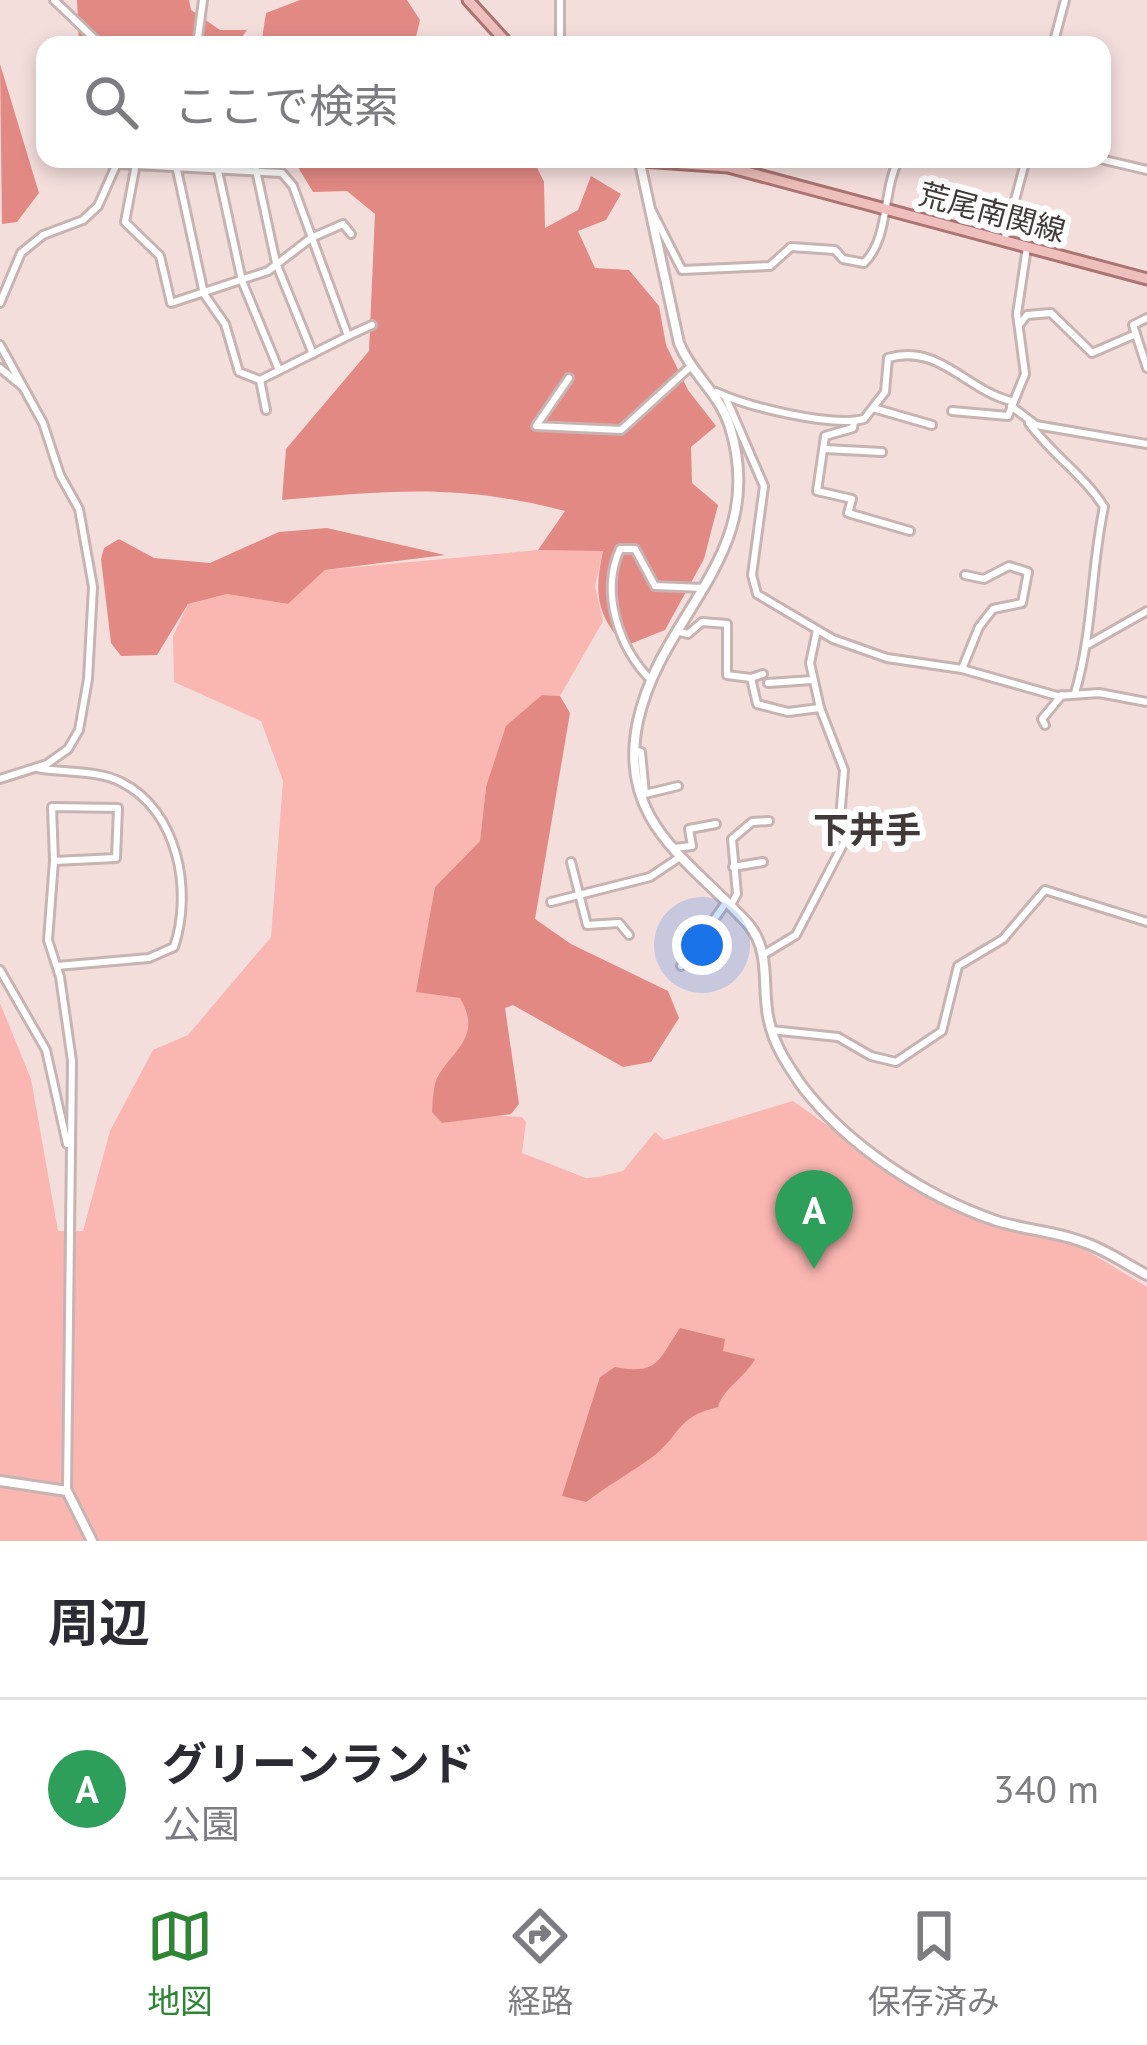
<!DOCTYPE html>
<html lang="ja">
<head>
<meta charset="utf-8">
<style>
  :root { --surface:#fff; --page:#f2f2f3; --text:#2b2b33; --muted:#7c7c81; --line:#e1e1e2; --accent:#2e8534 }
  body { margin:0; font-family:"PT Sans","Noto Sans JP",sans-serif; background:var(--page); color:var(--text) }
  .you { position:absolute; left:702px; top:945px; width:42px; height:42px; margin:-30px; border:9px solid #fff; border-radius:50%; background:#1a73e8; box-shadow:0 0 0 18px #1a73e833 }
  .badge { display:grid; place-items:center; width:78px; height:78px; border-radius:50%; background:var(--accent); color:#fff; font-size:39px; font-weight:700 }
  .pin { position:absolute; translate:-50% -99px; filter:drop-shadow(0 3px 6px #0008) }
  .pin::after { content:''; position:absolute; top:63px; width:42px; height:36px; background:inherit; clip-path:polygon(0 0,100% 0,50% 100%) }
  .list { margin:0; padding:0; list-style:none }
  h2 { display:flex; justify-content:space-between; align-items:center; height:156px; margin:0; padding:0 48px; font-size:51px }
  h2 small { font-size:39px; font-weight:400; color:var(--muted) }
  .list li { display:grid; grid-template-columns:78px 1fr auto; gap:36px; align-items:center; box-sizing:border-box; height:180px; padding:0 48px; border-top:3px solid var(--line) }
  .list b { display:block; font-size:45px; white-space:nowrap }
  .list p { margin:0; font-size:39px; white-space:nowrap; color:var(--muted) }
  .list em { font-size:39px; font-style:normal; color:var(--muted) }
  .icon { flex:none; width:66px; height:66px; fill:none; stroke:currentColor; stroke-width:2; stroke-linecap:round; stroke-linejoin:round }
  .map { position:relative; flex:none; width:1147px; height:1541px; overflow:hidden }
  .search { position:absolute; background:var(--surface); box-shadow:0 6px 18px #0003; left:36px; right:36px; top:36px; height:132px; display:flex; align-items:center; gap:30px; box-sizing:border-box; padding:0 42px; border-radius:24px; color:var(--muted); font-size:45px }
  .sheet { height:336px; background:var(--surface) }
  nav { display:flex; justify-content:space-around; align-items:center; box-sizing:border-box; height:168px; border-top:3px solid var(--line); background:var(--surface); font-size:33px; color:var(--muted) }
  nav a { display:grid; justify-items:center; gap:6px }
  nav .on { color:var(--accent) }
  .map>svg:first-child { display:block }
  .green { fill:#fab6b1 }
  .forest { fill:#e28984 }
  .water { fill:#dc8480 }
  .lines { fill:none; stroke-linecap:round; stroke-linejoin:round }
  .minor-casing { stroke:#c7b3b1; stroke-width:12 }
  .tertiary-casing { stroke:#c7b3b1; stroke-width:14 }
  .primary-casing { stroke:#ab7472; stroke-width:15 }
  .minor { stroke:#fff; stroke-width:6 }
  .tertiary { stroke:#fff; stroke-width:8 }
  .primary { stroke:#eebfbc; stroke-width:9 }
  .labels { text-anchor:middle; stroke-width:12; stroke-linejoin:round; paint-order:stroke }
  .street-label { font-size:30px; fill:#423939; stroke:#fff }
  .quarter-label { font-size:36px; font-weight:bold; fill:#423939; stroke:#fff }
</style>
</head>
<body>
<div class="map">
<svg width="1147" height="1541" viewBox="0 0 1147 1541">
  <rect width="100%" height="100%" fill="#f3dedc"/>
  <polygon class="green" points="538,550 603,550 595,586 603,621 560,696 542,695 486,787 480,841 435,887 431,919 470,1016 467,1039 437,1076 442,1123 490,1115 522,1117 526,1122 522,1153 586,1178 598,1177 623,1171 655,1132 664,1140 793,1101 927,1196 989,1224 1079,1246 1147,1287 1147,1541 0,1541 0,1003 31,1079 58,1231 83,1231 110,1131 153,1050 188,1035 271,937 283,781 261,721 174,682 173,636 188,604 227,594 288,604 325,570"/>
  <g class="forest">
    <polygon points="77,0 189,0 191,10 220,30 247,30 236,45 79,45"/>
    <polygon points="300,0 407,0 420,20 414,45 261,45 266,13"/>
    <polygon points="0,64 39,193 17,222 2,224"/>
    <path d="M293 159H533L544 182 545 228 578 210 591 176 621 194 606 220 578 231 595 268 629 270 659 306 666 345 688 390 716 426 691 447 692 483 718 505 704 559 665 630 625 646C596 614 594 592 603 551L538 550 565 511C456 483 391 491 282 500L286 449 369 351 375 214 347 191 313 192Z"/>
    <polygon points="327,528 445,555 325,570 288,604 227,594 188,604 157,655 121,656 111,643 101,559 104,548 119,539 154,558 210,563 279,532"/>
    <path d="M542 695 560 696 570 713 535 919 571 944 668 991 679 1018 651 1062 623 1067 513 1005 505 1008 519 1104 511 1114 442 1123 432 1112C433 1101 433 1083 439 1074 458 1046 481 1034 460 998L416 992 435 887 480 841 486 787 506 726Z"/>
  </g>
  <path class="water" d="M680 1328 725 1339 723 1351 755 1359C745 1378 723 1388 718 1407 675 1417 681 1436 651 1458 630 1473 607 1486 586 1502L562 1496 600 1377 615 1367C658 1375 657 1362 680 1328Z"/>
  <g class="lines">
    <g class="minor-casing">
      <g id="minor">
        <polyline points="54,0 101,45"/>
        <polyline points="560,0 560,45"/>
        <polyline points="197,45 203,0"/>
        <polyline points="1053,45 1065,0"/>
        <polyline points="1100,159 1147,170"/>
        <polyline points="117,164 282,173 293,186 348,336 260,380 239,372 225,324 204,294 177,170"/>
        <polyline points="135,169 125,222 160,256 171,303 268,271 311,238 343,224 351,234"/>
        <polyline points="256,170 276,263 313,354"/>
        <polyline points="218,171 242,281 279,370"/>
        <path d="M652 211 682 270 770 266 791 247 835 250 843 259 864 263C890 238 882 190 899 159"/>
        <polyline points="1004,241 1026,159"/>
        <polyline points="0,303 21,253 43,235 83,220 98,206 119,159"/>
        <polyline points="1147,318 1133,325 1147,368"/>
        <polyline points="1019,325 1027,315 1051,313 1092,353 1136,334"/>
        <polyline points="348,336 372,325"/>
        <polyline points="0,345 43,423 60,475 79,509 93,587 88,679 79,730 68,749 47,764 0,779"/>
        <polyline points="0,368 23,387"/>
        <polyline points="569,378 536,426 621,430 690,367"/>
        <polyline points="260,380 266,410"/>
        <path d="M716 392C749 407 830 427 864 419L885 392 888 358C939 343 966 390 1011 401"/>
        <polyline points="725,396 764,486 752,575 757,594 833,639 887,658 962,669 1057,696 1099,693 1147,702"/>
        <polyline points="1011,406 1036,425 1147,444"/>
        <polyline points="873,408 932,425"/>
        <polyline points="952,411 1008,416 1025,374 1017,314 1027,247"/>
        <polyline points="854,422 853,428 825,436 817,491 852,499 848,513 910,531"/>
        <path d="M1029 423C1052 455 1084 475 1104 507 1091 567 1093 632 1075 693"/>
        <polyline points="825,449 882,452"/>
        <polyline points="680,632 688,634 702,622 727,624 727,675 751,678 757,704 788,712 820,708 810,663 817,630"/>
        <polyline points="1089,644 1147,611"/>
        <polyline points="962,669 979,627 993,609 1022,603 1028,572 1009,566 984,579 965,575"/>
        <polyline points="751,678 763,674"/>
        <path d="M652 681C619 649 600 593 620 549H635L655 586 704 588"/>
        <polyline points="768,683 812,680"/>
        <polyline points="1045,725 1042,719 1062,695"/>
        <polyline points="634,750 641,752 645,794 678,786"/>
        <path d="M37 768C62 773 99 770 121 782 178 810 193 891 174 947L149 958 57 966"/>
        <polygon points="52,807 118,808 116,858 54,861"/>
        <polyline points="674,848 692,846 689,829 716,824"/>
        <polyline points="54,861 48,940 60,977 72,1061 67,1491"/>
        <polyline points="571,862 587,925 619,923 629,935"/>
        <polyline points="733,867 763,862"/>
        <polyline points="551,902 650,877 677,859"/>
        <polyline points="731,905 737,894 732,839 752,822 769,821"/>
        <polyline points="681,936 695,946"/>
        <polyline points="763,955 796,935 849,833 851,821 840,819 844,770 820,708"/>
        <polyline points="681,966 725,904"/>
        <polyline points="0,970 46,1050 67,1144"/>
        <polyline points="771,1030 838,1037 871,1056 896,1062 942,1031 958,966 1003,939 1045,890 1147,922"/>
      </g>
    </g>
    <g class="tertiary-casing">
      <g id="tertiary">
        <path d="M640 163 679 343C692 375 719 392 730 427 769 555 662 611 638 721 616 823 692 861 749 925 772 953 761 989 769 1021 774 1045 788 1066 802 1086 847 1145 924 1196 994 1220 1023 1230 1054 1231 1083 1242 1105 1249 1126 1264 1147 1275"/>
        <polyline points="0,1481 67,1491 92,1541"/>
      </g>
    </g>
    <g class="primary-casing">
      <g id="primary">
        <polyline points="468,0 509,45"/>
        <polyline points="614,159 728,167 1147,279"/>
      </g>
    </g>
    <use href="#minor" class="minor"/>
    <use href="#tertiary" class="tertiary"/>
    <use href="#primary" class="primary"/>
  </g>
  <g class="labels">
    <g class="street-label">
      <text transform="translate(992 213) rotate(15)" y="10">荒尾南関線</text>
    </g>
    <g class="quarter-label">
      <text x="867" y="843">下井手</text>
    </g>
  </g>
</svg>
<div class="you"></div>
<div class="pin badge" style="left:814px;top:1269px;background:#2e9e5b">A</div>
<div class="search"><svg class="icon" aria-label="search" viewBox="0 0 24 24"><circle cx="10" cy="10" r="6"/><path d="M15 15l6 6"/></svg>ここで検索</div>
</div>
<section class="sheet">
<h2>周辺<small></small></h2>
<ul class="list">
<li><span class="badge" style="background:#2e9e5b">A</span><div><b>グリーンランド</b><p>公園</p></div><em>340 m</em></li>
</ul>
</section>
<nav>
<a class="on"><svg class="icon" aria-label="map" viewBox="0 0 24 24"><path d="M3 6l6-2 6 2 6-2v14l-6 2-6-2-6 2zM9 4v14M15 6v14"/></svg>地図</a>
<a><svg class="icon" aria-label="directions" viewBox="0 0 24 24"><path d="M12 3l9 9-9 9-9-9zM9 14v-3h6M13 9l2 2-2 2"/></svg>経路</a>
<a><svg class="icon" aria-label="saved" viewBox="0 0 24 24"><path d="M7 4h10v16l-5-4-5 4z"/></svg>保存済み</a>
</nav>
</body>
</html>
